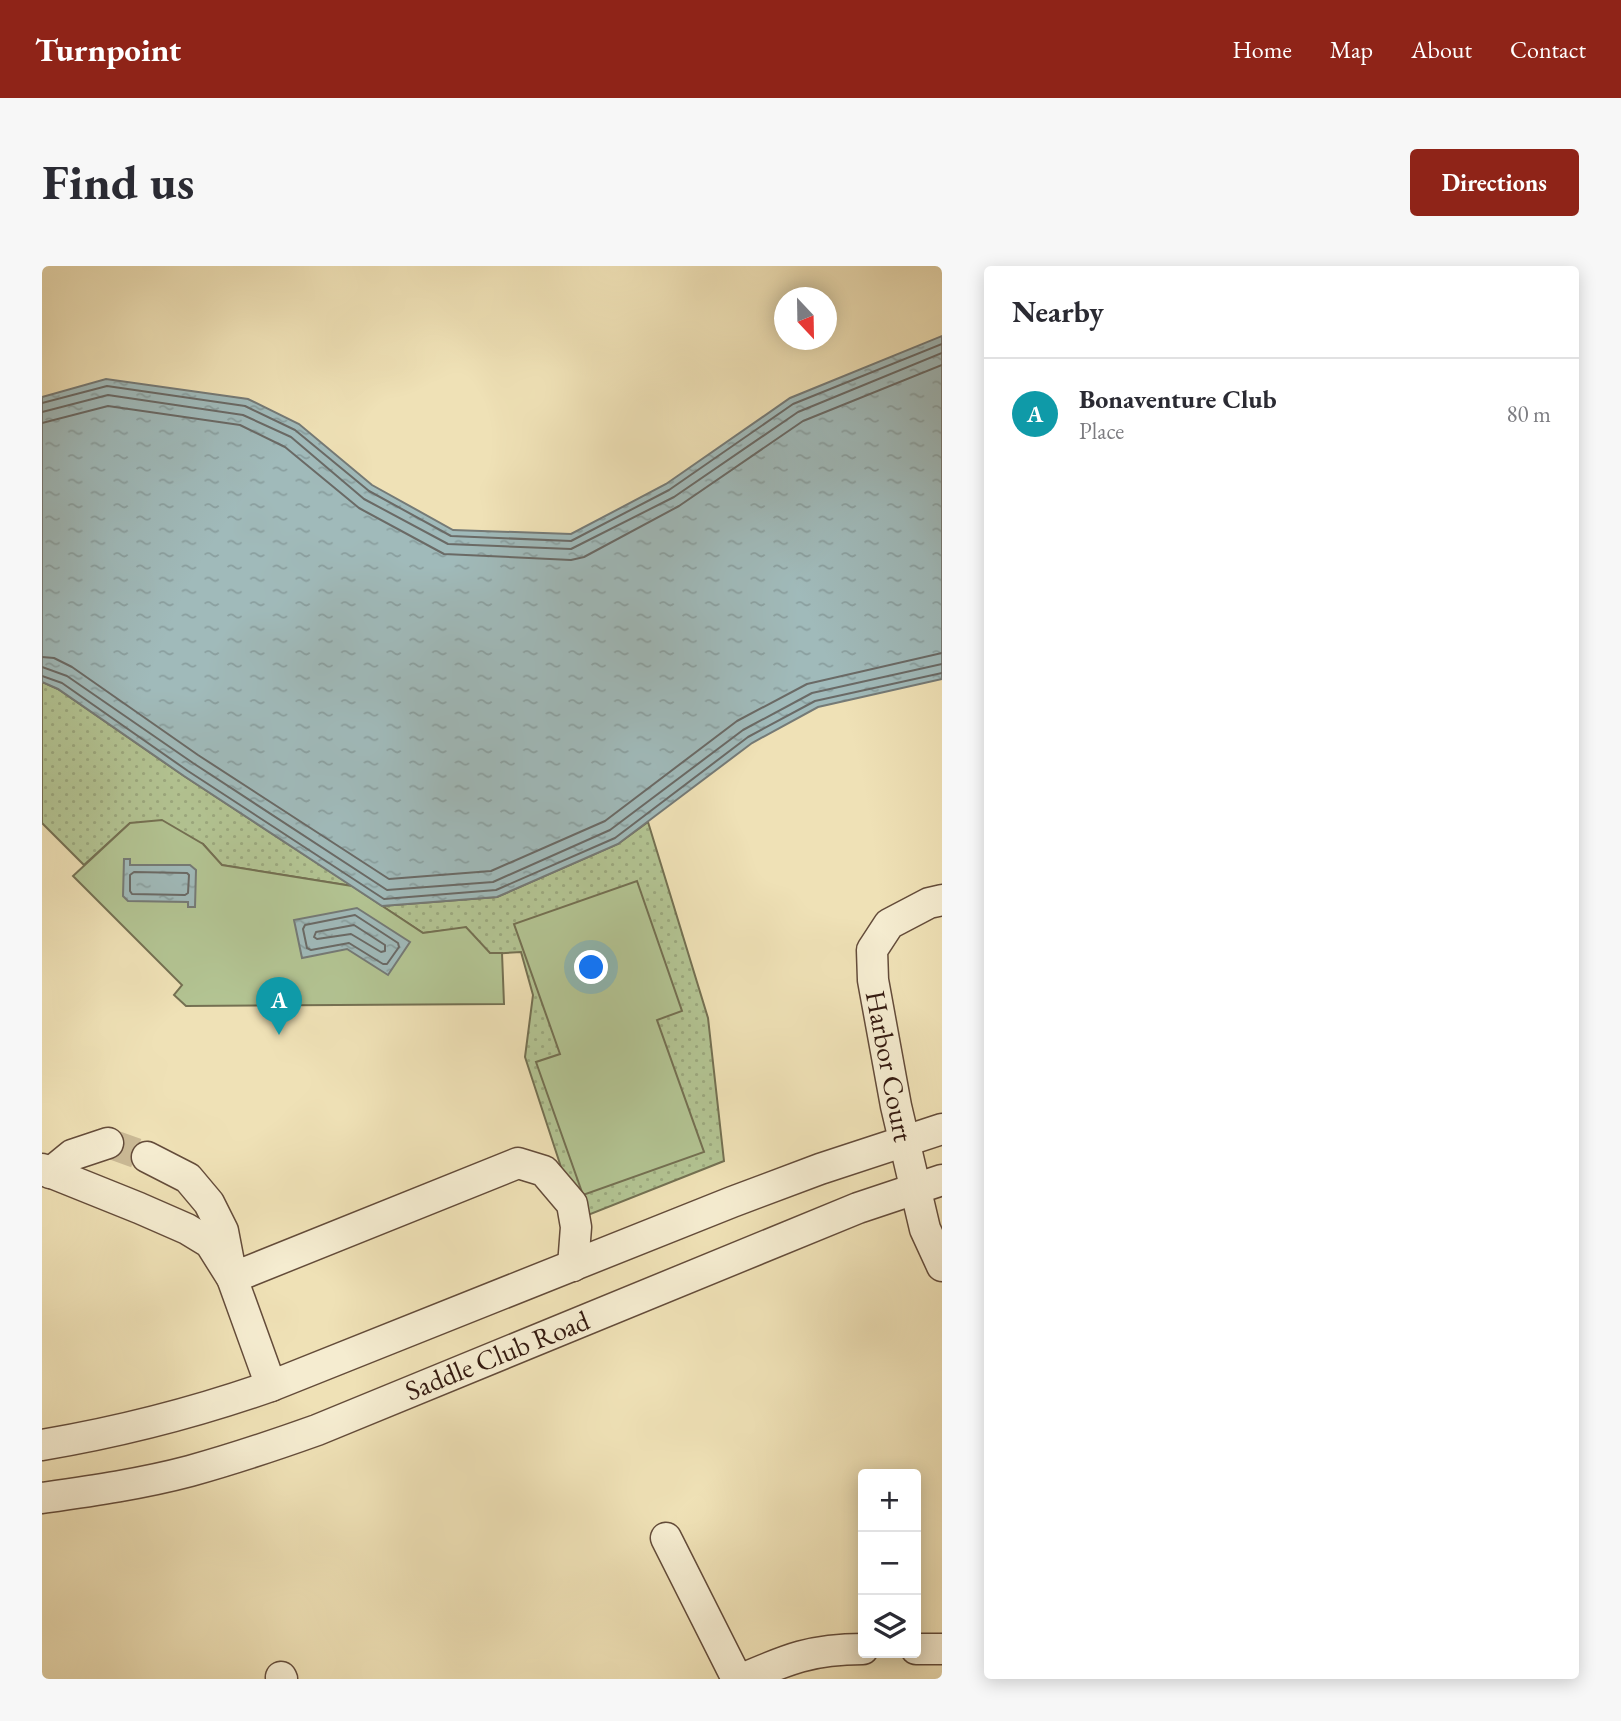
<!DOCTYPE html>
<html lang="en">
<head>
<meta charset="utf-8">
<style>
  :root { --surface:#fff; --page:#f7f7f7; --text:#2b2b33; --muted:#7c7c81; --line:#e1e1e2; --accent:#8f2418 }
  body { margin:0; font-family:"EB Garamond",serif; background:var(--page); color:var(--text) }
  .controls { position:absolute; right:21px; bottom:21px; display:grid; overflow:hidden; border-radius:7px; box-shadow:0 4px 18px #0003 }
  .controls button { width:63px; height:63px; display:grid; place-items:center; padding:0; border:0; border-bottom:2px solid var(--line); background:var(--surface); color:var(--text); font:35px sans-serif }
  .compass { position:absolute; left:732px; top:21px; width:63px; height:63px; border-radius:50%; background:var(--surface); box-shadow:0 4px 18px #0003; rotate:158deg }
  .you { position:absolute; left:550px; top:702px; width:24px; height:24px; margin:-18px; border:5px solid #fff; border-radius:50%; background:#1a73e8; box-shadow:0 0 0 10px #1a73e833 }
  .badge { display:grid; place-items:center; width:46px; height:46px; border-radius:50%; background:var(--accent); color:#fff; font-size:23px; font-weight:700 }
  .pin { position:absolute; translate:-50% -58px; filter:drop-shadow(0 2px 4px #0008) }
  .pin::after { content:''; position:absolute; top:37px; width:24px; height:21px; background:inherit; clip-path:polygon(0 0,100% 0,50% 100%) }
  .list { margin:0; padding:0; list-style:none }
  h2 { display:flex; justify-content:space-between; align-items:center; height:91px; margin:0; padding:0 28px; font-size:30px }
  h2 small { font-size:23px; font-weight:400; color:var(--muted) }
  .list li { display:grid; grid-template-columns:46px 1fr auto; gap:21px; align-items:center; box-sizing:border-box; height:112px; padding:0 28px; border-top:2px solid var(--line) }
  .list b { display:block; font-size:26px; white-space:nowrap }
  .list p { margin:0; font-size:23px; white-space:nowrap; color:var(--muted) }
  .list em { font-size:23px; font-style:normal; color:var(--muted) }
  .icon { flex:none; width:38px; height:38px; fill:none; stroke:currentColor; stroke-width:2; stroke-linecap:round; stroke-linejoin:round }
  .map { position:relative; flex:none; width:900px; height:1413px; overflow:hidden; border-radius:7px }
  header { display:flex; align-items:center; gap:42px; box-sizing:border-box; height:98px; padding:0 35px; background:var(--accent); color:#fff }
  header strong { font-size:33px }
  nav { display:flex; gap:38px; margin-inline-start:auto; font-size:24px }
  .intro { display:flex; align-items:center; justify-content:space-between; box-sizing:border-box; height:168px; padding:0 42px }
  h1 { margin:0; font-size:49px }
  .button { padding:18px 32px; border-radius:7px; background:var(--accent); color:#fff; font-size:24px; font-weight:700 }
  main { display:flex; gap:42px; padding:0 42px }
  aside { flex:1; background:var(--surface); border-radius:7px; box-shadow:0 4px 18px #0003 }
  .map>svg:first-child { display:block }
  .green { fill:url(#green-dots); stroke:#747052; stroke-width:2 }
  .pitch { fill:#b3c493; stroke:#747052; stroke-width:2 }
  .water { fill:url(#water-ripples); stroke:#757a76; stroke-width:2 }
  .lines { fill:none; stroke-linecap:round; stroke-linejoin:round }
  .shore { stroke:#6a6a66; stroke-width:2 }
  .minor-tunnel { stroke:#cab995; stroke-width:30; stroke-dasharray:30 15; stroke-linecap:butt }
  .minor-casing { stroke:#644c3a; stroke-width:33 }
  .minor { stroke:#f5ecd0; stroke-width:30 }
  .labels { text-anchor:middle; stroke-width:5; stroke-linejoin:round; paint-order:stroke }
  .street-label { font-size:28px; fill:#351b11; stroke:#f5ecd0 }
</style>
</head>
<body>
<header>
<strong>Turnpoint</strong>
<nav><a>Home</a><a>Map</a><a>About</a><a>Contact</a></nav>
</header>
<div class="intro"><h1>Find us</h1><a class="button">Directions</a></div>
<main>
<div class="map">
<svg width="900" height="1413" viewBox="0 0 900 1413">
  <defs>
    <pattern id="green-dots" width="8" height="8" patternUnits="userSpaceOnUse" patternTransform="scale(1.75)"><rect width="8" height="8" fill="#b3c493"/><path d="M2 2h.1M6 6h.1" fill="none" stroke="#9ba87e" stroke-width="1.8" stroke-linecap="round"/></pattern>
    <pattern id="water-ripples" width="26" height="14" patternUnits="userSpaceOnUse" patternTransform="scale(1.75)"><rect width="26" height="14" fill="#a0baba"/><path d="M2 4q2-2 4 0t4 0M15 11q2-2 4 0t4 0" fill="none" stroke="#8a9f9f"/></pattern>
  </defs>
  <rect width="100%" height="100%" fill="#efe1b6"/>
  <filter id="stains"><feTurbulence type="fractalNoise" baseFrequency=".00286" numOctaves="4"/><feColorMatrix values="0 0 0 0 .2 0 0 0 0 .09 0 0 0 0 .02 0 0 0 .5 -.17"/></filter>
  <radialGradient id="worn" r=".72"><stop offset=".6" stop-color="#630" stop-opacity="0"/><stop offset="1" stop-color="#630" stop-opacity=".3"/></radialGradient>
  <g class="green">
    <polygon points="0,416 16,423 142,510 310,620 179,599 161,578 88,557 42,599 0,557"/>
    <polygon points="606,556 666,752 682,895 536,953 483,791 491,729 479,686 448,688 423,662 381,667 340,640 455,631 576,578"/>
  </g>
  <g class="pitch">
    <polygon points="120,554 161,578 180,599 310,620 381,667 424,661 448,687 460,687 462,738 144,740 132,729 140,719 31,610 88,557"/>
    <polygon points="595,615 640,745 615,754 662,886 541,929 494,796 518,788 472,658"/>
  </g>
  <g class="water">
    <polygon points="900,70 900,413 776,441 710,477 576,578 455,631 340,640 142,510 16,423 0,416 0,131 64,113 206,133 257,158 330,219 411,264 529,268 624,218 748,132"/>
    <polygon points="82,593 88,593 88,599 148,599 154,604 153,641 146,641 146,636 86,635 81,630"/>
    <polygon points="315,642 368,676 346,709 305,683 260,692 252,654"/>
  </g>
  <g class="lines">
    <g class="shore">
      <polyline points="0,137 65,120 203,140 253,164 327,225 409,270 529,275 627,224 751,138 900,78"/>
      <polyline points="0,146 66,129 201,149 249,171 322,233 406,278 529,283 632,231 756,146 900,87"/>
      <polyline points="0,157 66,140 198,159 243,181 317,242 402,288 529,294 542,291 637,240 761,155 900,99"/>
      <polyline points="0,391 12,392 30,401 156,489 347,613 449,605 563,555 695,455 765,418 900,387"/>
      <polyline points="0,401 25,410 151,497 345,624 451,616 568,564 701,464 770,427 900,398"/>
      <polyline points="0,410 20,417 146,505 342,633 454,624 573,572 706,471 773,435 900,407"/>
      <polygon points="92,606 145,607 147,609 146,627 143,629 90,628 88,625 88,609"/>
      <polygon points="313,649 356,677 357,681 345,698 341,698 307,677 269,684 265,682 261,663 263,659"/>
      <polygon points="312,659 343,679 343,685 339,686 309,668 275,673 272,671 274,666"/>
    </g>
    <polyline class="minor-tunnel" points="66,877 105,891"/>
    <g class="minor-casing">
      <g id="minor">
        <polyline points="900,634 887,637 847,658 830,684 831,714 854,840 883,963 900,1000"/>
        <polyline points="105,891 146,912 167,937 181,965 190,1012 476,897 502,905 530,938 534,961 531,1000"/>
        <polyline points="0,903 97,942 145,963 168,977 190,1012 229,1120"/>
        <polyline points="8,907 30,889 66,877"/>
        <path d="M0 1179C77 1166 155 1146 229 1120L690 936 778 903 900 863"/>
        <path d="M0 1232C49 1225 99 1218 148 1205 191 1193 233 1179 275 1164L816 942 900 914"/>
        <polyline points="624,1272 695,1413"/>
        <polyline points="874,1383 900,1383"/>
        <polyline points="239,1411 240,1413"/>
        <path d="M700 1413C746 1393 770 1383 821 1383"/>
      </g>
    </g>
    <use href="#minor" class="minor"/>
  </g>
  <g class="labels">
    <g class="street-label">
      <text transform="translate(848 800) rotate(79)" y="10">Harbor Court</text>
      <text transform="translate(455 1089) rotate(-22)" y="10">Saddle Club Road</text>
    </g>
  </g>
  <rect width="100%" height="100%" filter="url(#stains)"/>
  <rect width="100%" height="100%" fill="url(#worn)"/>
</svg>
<div class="controls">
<button>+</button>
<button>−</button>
<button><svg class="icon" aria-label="layers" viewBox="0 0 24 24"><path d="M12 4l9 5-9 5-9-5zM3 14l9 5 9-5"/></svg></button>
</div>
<svg class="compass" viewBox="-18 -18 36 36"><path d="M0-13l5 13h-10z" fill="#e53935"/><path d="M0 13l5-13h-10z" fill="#7c7c81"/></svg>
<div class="you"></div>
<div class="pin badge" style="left:237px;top:769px;background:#0f9aa8">A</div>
</div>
<aside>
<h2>Nearby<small></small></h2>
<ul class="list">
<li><span class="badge" style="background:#0f9aa8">A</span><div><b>Bonaventure Club</b><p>Place</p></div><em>80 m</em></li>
</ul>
</aside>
</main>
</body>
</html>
